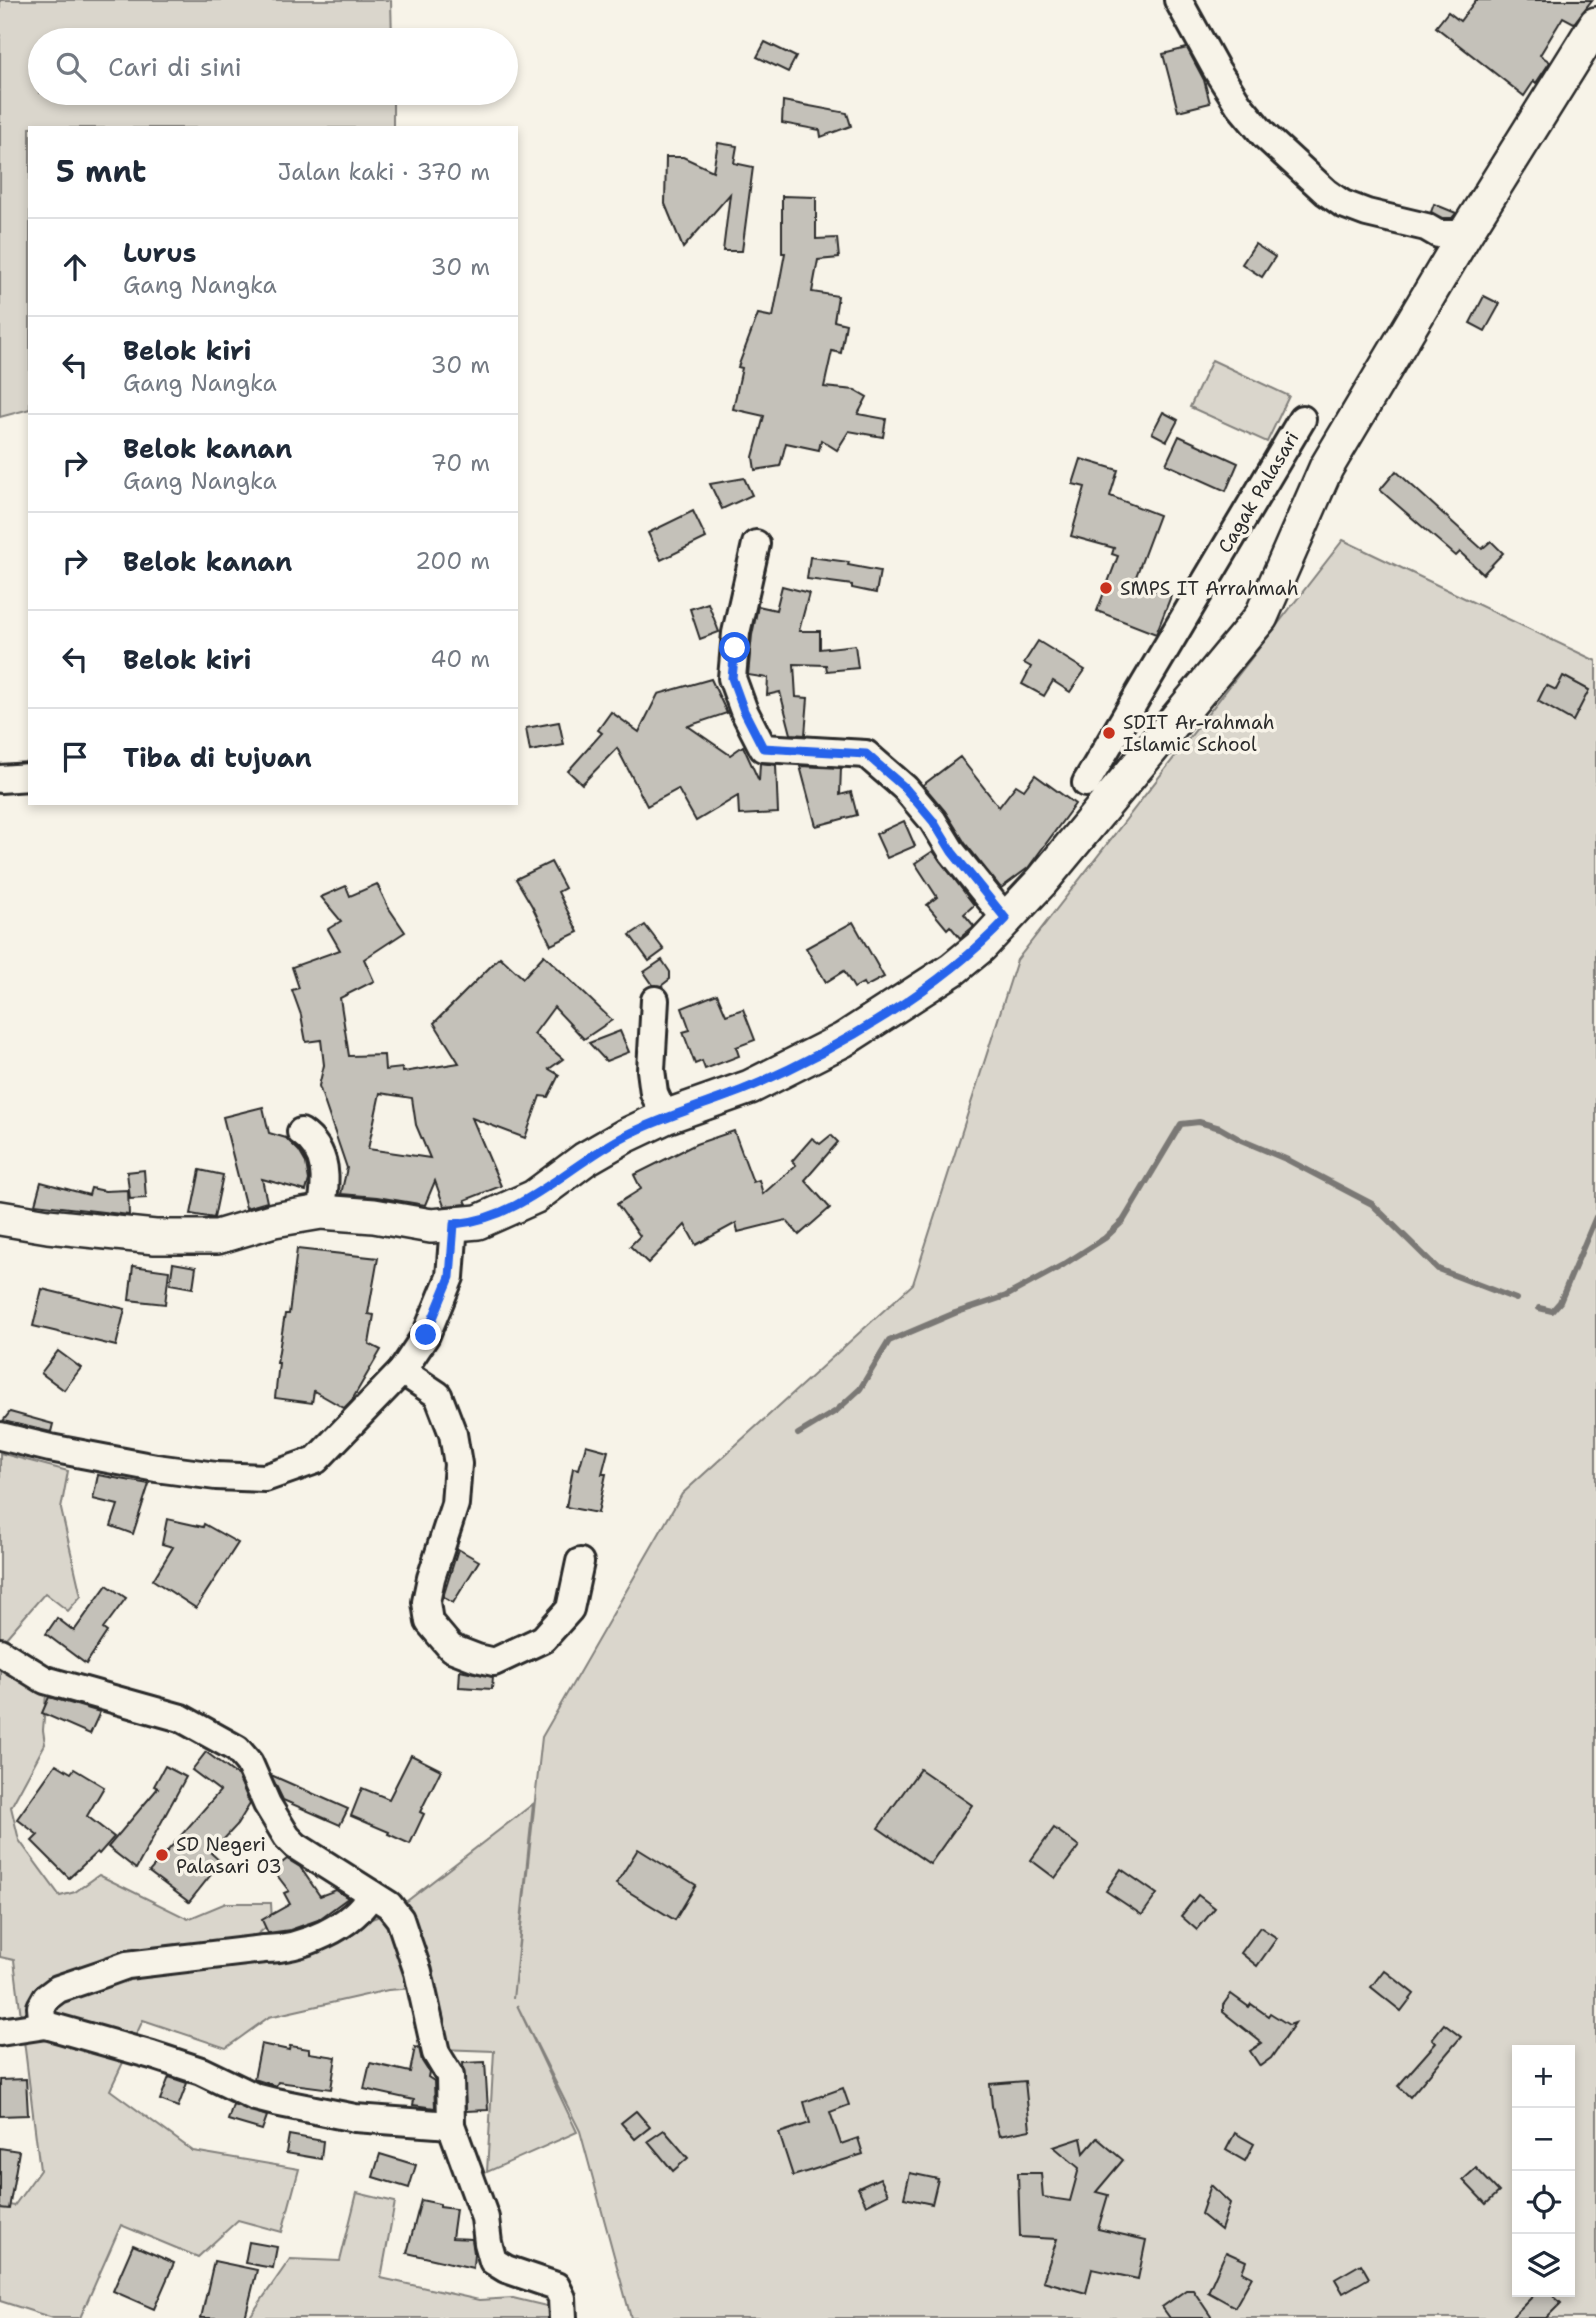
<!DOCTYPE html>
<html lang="id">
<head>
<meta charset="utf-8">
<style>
  :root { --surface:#fff; --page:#f6f6f7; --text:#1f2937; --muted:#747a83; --line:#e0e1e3 }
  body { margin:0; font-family:"Shantell Sans",sans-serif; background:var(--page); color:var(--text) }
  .controls { position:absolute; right:21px; bottom:21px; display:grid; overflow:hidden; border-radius:0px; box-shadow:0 4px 10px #0003 }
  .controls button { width:63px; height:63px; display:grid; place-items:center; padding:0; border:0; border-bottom:2px solid var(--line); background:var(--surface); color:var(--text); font:35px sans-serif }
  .stop { position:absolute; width:21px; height:21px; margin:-16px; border:5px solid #2563eb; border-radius:50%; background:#fff }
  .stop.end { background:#2563eb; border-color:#fff; box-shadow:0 2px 7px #0008 }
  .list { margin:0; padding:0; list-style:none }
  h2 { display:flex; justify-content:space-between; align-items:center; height:91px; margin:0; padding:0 28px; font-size:30px }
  h2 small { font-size:23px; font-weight:400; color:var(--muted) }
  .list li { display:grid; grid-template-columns:46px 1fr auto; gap:21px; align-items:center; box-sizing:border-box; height:98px; padding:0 28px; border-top:2px solid var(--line) }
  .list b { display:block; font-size:26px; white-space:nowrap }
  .list p { margin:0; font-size:23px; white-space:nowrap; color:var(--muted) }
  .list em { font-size:23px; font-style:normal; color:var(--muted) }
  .icon { flex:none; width:38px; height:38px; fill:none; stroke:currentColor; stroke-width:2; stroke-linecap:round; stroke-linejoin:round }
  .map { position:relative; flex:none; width:1596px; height:2318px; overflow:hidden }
  .search { position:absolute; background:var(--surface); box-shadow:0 4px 10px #0003; left:28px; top:28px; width:490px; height:77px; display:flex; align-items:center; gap:18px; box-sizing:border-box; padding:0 24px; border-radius:38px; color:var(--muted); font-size:26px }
  .panel { position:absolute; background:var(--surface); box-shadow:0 4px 10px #0003; left:28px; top:126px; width:490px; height:679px; border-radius:0px }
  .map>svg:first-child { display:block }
  .green { fill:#dad6cc; stroke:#82807c; stroke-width:2; fill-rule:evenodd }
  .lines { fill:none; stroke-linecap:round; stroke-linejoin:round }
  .stream { stroke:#7a7874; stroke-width:6 }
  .building { fill:#c4c1b9; stroke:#2b2b2b; stroke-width:2; fill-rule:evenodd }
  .minor-casing { stroke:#2b2b2b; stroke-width:32 }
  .major-casing { stroke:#2b2b2b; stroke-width:38 }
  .minor { stroke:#f7f3e8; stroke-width:26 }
  .major { stroke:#f7f3e8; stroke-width:33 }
  .route { stroke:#2563eb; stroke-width:9 }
  .poi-dot { fill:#c8321e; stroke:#f7f3e8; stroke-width:2.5 }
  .labels { text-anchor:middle; stroke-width:7; stroke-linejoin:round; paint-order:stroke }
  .street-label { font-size:19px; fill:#2b2b2b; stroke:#f7f3e8 }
  .poi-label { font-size:19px; fill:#2b2b2b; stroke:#f7f3e8; text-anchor:start }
</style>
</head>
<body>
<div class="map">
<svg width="1596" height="2318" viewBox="0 0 1596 2318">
  <rect width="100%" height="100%" fill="#f7f3e8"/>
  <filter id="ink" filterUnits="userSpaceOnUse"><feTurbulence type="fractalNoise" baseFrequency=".0143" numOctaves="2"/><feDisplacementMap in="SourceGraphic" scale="14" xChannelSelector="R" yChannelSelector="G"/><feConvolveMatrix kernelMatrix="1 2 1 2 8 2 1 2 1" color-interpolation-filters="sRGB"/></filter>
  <g filter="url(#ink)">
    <g class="green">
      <polygon points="0,0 391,0 392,40 40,40 40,93 393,93 393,128 30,128 30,409 0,417"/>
      <polygon points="1212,360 1289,396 1267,442 1190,407"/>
      <path d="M1343 540 1596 661V2318H631L580 2131 517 2005 577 2132 487 2172 494 2051 440 2049 428 1987 388 1990 269 2017 226 2048 143 2020 110 2090 193 2151 299 2169 282 2232 238 2220 198 2257 121 2225 80 2318H53L0 2301V2203L14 2206 40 2170 14 1960 0 1957V1453L68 1471 61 1509 81 1596 68 1611 45 1593 6 1638 57 1682 46 1694 43 1730 45 1744 11 1807 19 1840 60 1896 75 1892 99 1875 188 1919 226 1903H271L272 1922 251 1940 263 1957 394 1911 533 1804 513 1999 542 1737 682 1494 913 1284 1017 960ZM1517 2050H1570V2292H1517Z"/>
      <polygon points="357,2193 395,2202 381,2278 479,2300 513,2298 559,2309 560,2318 249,2318 290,2259 340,2261"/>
    </g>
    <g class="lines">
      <g class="stream">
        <polyline points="1539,1308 1552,1311 1560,1302 1596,1217"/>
        <polyline points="798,1434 836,1411 860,1389 889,1341 955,1313 1006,1296 1063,1265 1105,1238 1123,1221 1181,1124 1199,1122 1220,1128 1241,1140 1288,1160 1372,1204 1438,1269 1516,1299"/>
      </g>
    </g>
    <g class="building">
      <polygon points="1476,0 1592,0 1574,23 1563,17 1540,55 1550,62 1536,83 1534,81 1524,96 1436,27 1448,12 1460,21"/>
      <polygon points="765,42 796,57 788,72 757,57"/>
      <polygon points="1187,48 1204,80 1210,103 1178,111 1163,54"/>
      <polygon points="783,101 847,113 851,126 821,137 820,130 782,123"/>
      <polygon points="718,143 737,146 734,163 753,167 742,251 723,251 730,194 683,248 665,204 666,157 683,157 713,171"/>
      <polygon points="782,196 816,197 816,239 837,238 839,258 818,260 812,292 838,296 834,321 846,324 841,353 832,351 824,387 855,390 867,397 858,414 886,419 883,437 849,431 837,450 821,440 819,450 786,443 780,466 755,470 753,457 764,416 733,409 742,368 738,367 758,314 773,317 785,253 782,253"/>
      <polygon points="1434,204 1456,213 1452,218 1442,218 1431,212"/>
      <polygon points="1255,244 1275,257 1262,277 1242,264"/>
      <polygon points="1484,296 1500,304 1485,331 1470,323"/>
      <polygon points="1163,412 1178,420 1167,441 1152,433"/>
      <polygon points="1179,436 1238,463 1226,491 1166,464"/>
      <polygon points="1081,459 1118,470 1110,496 1159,515 1134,582 1171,596 1156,634 1097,611 1118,556 1112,554 1114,548 1071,536 1085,487 1073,484"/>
      <polygon points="1396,471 1482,549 1491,541 1503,553 1483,574 1460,552 1456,556 1380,490"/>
      <polygon points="744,478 752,495 722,509 710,484"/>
      <polygon points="693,511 706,538 661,560 648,533"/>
      <polygon points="810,557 849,562 848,565 880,571 876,593 852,588 852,585 807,579"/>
      <polygon points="782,586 809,593 799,631 820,631 820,649 855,645 858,668 827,671 826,665 794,664 796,697 808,698 805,735 791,734 780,692 767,695 768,678 748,675 752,635 758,606 776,610"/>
      <polygon points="708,603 719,632 700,639 690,609"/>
      <polygon points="1038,641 1085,670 1070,692 1053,681 1044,696 1022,684 1031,667 1024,663"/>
      <polygon points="1563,676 1589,690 1573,721 1538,701 1546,685 1556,690"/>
      <polygon points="711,679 727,713 688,726 730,755 743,746 759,781 760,763 776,765 778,813 739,815 738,796 696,821 678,789 647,806 617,748 582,784 568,771 602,733 598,730 611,712 639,732 658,694"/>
      <polygon points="559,722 564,745 530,751 526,728"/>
      <polygon points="960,757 999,807 1016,785 1024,790 1035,775 1075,804 1028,868 1001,888 965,843 945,811 923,785"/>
      <polygon points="800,766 841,768 840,795 851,792 857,815 816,826"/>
      <polygon points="904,821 915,846 887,858 876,834"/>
      <polygon points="933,851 974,905 964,914 974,926 960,938 950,926 947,929 927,905 937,897 915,863"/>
      <polygon points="551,862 565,888 558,892 578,932 551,945 532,906 516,879"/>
      <path d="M377 884 388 907 405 932 364 959 374 981 340 998 349 1056 384 1055 385 1070 402 1068 403 1072 459 1063 434 1023 500 957 523 978 544 955 612 1020 584 1039 554 1007 534 1034 563 1059 549 1069 559 1075 548 1097 540 1096 525 1138 472 1118 501 1186 465 1200 467 1204 444 1206 435 1181 425 1205 377 1197 341 1194 347 1168 319 1086 324 1065 321 1040 306 1042 301 1015 292 990 299 988 292 967 340 950 328 929 341 921 321 897 346 886 350 896ZM380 1093 412 1098 416 1125 430 1158 368 1149Z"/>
      <polygon points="853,922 884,977 865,987 863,983 854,988 844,971 826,982 806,948"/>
      <polygon points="645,925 664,950 649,961 630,935"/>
      <polygon points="662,960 670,972 670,979 661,986 653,985 644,972"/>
      <polygon points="717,994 726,1015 743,1009 755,1040 736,1047 739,1056 705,1069 702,1061 695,1064 683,1032 690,1030 682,1008"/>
      <polygon points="620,1031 629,1052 606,1061 589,1043"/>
      <polygon points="263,1107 269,1133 286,1138 299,1151 306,1163 309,1180 306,1191 262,1179 267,1202 246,1208 223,1117"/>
      <polygon points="734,1131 753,1182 759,1180 763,1194 796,1165 792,1161 812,1138 820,1144 831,1135 838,1142 805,1180 830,1208 799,1235 786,1220 738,1232 736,1223 696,1245 685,1225 648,1263 630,1246 640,1236 617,1204 641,1189 634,1175 696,1144"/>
      <polygon points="144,1170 146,1198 130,1199 127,1172"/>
      <polygon points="200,1170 223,1175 214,1218 191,1214"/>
      <polygon points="41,1182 89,1195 91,1188 105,1191 128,1190 129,1215 35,1204"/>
      <polygon points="297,1249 378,1258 368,1314 374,1315 369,1344 381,1350 352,1400 344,1408 314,1391 312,1403 275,1398 279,1363 277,1363 285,1314 289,1314"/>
      <polygon points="173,1263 196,1267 193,1288 170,1284"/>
      <polygon points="133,1266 169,1271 165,1304 129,1300"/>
      <polygon points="42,1289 125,1309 116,1346 33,1326"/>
      <polygon points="58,1351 81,1368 64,1390 41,1373"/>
      <polygon points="10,1412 53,1424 51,1432 3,1421"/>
      <polygon points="586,1445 608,1451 602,1474 606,1474 598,1513 566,1507 573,1468 579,1469"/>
      <polygon points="98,1475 149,1484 133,1534 111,1526 118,1505 93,1499"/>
      <polygon points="167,1519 203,1527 204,1524 238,1543 196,1608 153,1580 173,1547 162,1544"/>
      <polygon points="458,1549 479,1561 453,1603 443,1597"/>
      <polygon points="107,1585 126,1598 103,1629 107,1632 86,1664 46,1634 57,1618 74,1631"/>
      <polygon points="460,1670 493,1677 492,1689 459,1687"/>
      <polygon points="49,1697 100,1712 90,1734 42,1713"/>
      <polygon points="206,1752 238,1776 250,1804 237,1825 211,1853 221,1862 189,1902 149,1872 220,1791 192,1770"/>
      <polygon points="411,1755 441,1770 420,1812 424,1814 410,1844 388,1834 389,1832 351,1816 362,1788 389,1799"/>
      <polygon points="56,1764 71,1773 74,1769 104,1787 87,1816 114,1837 99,1854 97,1852 69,1878 32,1841 38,1835 17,1819"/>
      <polygon points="165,1766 186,1777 136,1869 108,1847 158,1788 154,1786"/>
      <polygon points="920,1769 972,1805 930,1864 878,1828"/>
      <polygon points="271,1775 348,1809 340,1825 283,1800"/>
      <polygon points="1054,1828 1079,1846 1055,1878 1031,1860"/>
      <polygon points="638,1849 696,1885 675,1920 616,1884"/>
      <polygon points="287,1859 300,1867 320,1896 336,1890 348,1898 318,1920 290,1930 268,1933 262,1920 290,1904 284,1893 289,1891 273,1870"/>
      <polygon points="1121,1869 1157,1894 1142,1915 1106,1891"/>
      <polygon points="1198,1895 1215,1908 1197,1930 1181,1916"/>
      <polygon points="1260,1927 1277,1938 1257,1966 1241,1953"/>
      <polygon points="1384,1970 1414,1994 1401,2011 1371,1987"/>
      <polygon points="1231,1994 1249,2007 1251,2004 1268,2016 1270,2013 1289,2025 1295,2023 1271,2058 1260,2066 1250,2051 1262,2043 1223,2012 1223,2005"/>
      <polygon points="1444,2024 1461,2037 1410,2097 1398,2086 1436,2043 1432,2039"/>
      <polygon points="261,2044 289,2050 290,2046 309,2049 309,2053 336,2057 331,2089 278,2082 276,2086 254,2079"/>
      <polygon points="415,2047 419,2048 422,2061 429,2072 428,2077 434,2081 435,2108 413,2105 414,2100 364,2089 370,2063 410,2072"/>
      <polygon points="485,2062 488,2110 466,2111 463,2063"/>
      <polygon points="169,2077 187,2083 178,2107 160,2100"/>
      <polygon points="26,2079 28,2115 0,2116 0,2080"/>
      <polygon points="1025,2081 1030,2130 999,2136 992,2106 990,2084"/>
      <polygon points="843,2088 849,2105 830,2112 841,2144 858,2138 863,2154 793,2176 779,2133 810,2123 804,2102"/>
      <polygon points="233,2104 267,2116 262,2130 228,2120"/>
      <polygon points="636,2111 650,2127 635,2139 621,2123"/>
      <polygon points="664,2130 688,2158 673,2171 648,2141"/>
      <polygon points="1235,2133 1254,2144 1245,2161 1226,2150"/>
      <polygon points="289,2135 323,2141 321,2159 286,2153"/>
      <polygon points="1081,2138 1084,2153 1097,2138 1123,2160 1096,2192 1108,2195 1098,2229 1146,2240 1138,2279 1092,2269 1086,2293 1043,2281 1057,2239 1020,2237 1018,2173 1041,2173 1043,2197 1070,2201 1079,2168 1054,2147"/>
      <polygon points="0,2148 19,2151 9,2209 0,2208"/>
      <polygon points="380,2154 416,2165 409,2188 373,2177"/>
      <polygon points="1476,2168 1499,2192 1486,2204 1463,2180"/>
      <polygon points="910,2173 938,2179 932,2204 904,2198"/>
      <polygon points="880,2178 888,2194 866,2205 858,2188"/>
      <polygon points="1211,2185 1230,2203 1221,2230 1201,2214"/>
      <polygon points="421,2200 440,2204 440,2207 456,2209 452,2238 472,2239 474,2253 473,2268 407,2253"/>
      <polygon points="249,2242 277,2247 273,2268 245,2263"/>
      <polygon points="133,2245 174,2263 154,2309 113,2291"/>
      <polygon points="1226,2252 1246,2261 1242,2272 1252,2277 1235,2307 1208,2292"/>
      <polygon points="214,2261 257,2270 245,2318 201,2318"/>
      <polygon points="1361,2264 1369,2278 1343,2293 1335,2279"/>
      <polygon points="1186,2290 1193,2290 1212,2318 1170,2318 1162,2307"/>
      <polygon points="1537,2292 1549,2292 1561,2303 1546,2318 1511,2318"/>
    </g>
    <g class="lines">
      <g class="minor-casing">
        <g id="minor">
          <polyline points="1178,0 1216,69 1239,105 1264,135 1326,192 1343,204 1367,213 1426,227 1438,234 1465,234"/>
          <polyline points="756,544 736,633 732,678 744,711 763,748 866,754 905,788 933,821 952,852 1006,919"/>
          <polyline points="0,779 30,777"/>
          <polyline points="1086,783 1302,419"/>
          <polyline points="655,1000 651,1070 654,1093 665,1117"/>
          <path d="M301 1132C329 1151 327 1182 321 1212"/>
          <polyline points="402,1371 438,1395 453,1434 458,1464 455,1504 431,1578 426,1602 429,1622 451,1648 477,1658 494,1662 543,1639 570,1609 580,1562"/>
          <polyline points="0,1436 50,1448 156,1468 216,1476 265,1478 316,1460 402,1371 426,1335 450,1277 454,1224"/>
          <polyline points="0,1652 45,1680 181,1718 237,1749 249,1763 267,1804 287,1837 296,1846 389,1905 400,1919 406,1937 418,1972 436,2053 450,2076 451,2125 485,2218 488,2243 493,2261 506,2269 556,2286 562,2298 563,2318"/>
          <path d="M371 1894C353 1927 301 1949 264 1949L127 1965 102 1974 58 1989 46 1998 41 2007 42 2018 46 2025 152 2055 201 2071 255 2097 275 2102 355 2118 451 2125"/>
          <polyline points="0,2032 46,2025"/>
        </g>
      </g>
      <g class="major-casing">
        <polyline id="major" points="0,1218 48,1226 155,1237 217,1237 274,1220 321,1212 374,1216 431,1226 478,1222 534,1197 585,1159 625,1136 665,1117 750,1087 843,1040 953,969 981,946 1042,881 1261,617 1326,468 1465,234 1596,24"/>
      </g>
      <use href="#minor" class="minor"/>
      <use href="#major" class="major"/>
    </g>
  </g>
  <g class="lines" filter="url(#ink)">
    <path class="route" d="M426 1335 450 1277 454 1224C523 1218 568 1165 627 1135 667 1115 709 1104 750 1087 838 1049 941 988 1006 919L952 852 933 821 905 788 866 754 763 748 744 711 732 678 735 648"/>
  </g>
  <g class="poi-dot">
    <circle cx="1106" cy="588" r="7"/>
    <circle cx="1109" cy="733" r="7"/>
    <circle cx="162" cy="1855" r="7"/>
  </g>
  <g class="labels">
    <g class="street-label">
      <text transform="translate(1258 492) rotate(-59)" y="7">Cagak Palasari</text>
    </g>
    <g class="poi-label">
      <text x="1120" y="595">SMPS IT Arrahmah</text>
      <text x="1123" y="729">SDIT Ar-rahmah<tspan x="1123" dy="22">Islamic School</tspan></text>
      <text x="176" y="1851">SD Negeri<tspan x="176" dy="22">Palasari 03</tspan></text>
    </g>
  </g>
</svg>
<div class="controls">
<button>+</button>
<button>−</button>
<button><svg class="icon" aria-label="locate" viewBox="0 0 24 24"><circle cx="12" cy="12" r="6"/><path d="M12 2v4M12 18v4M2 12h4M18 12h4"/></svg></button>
<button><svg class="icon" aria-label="layers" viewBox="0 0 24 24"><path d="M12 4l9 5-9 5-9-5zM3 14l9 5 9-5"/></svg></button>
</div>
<div class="stop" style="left:735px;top:648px"></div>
<div class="stop end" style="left:426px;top:1335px"></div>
<div class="search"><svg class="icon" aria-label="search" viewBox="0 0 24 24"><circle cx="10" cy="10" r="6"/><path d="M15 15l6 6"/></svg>Cari di sini</div>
<section class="panel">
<h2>5 mnt<small>Jalan kaki · 370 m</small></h2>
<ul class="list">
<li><svg class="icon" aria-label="ahead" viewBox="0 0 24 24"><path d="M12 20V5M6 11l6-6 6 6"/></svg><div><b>Lurus</b><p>Gang Nangka</p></div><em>30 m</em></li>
<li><svg class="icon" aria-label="left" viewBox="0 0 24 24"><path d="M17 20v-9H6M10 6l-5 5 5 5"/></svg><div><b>Belok kiri</b><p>Gang Nangka</p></div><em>30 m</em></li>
<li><svg class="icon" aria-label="right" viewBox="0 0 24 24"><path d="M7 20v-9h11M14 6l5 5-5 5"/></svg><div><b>Belok kanan</b><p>Gang Nangka</p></div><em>70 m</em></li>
<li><svg class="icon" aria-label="right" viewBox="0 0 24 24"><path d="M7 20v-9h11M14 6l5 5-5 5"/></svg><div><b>Belok kanan</b></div><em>200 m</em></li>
<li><svg class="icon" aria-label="left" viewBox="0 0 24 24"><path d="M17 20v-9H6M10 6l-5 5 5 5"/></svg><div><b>Belok kiri</b></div><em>40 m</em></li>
<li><svg class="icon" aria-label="arrive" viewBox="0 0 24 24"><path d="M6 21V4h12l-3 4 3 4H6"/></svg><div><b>Tiba di tujuan</b></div></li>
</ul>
</section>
</div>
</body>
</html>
